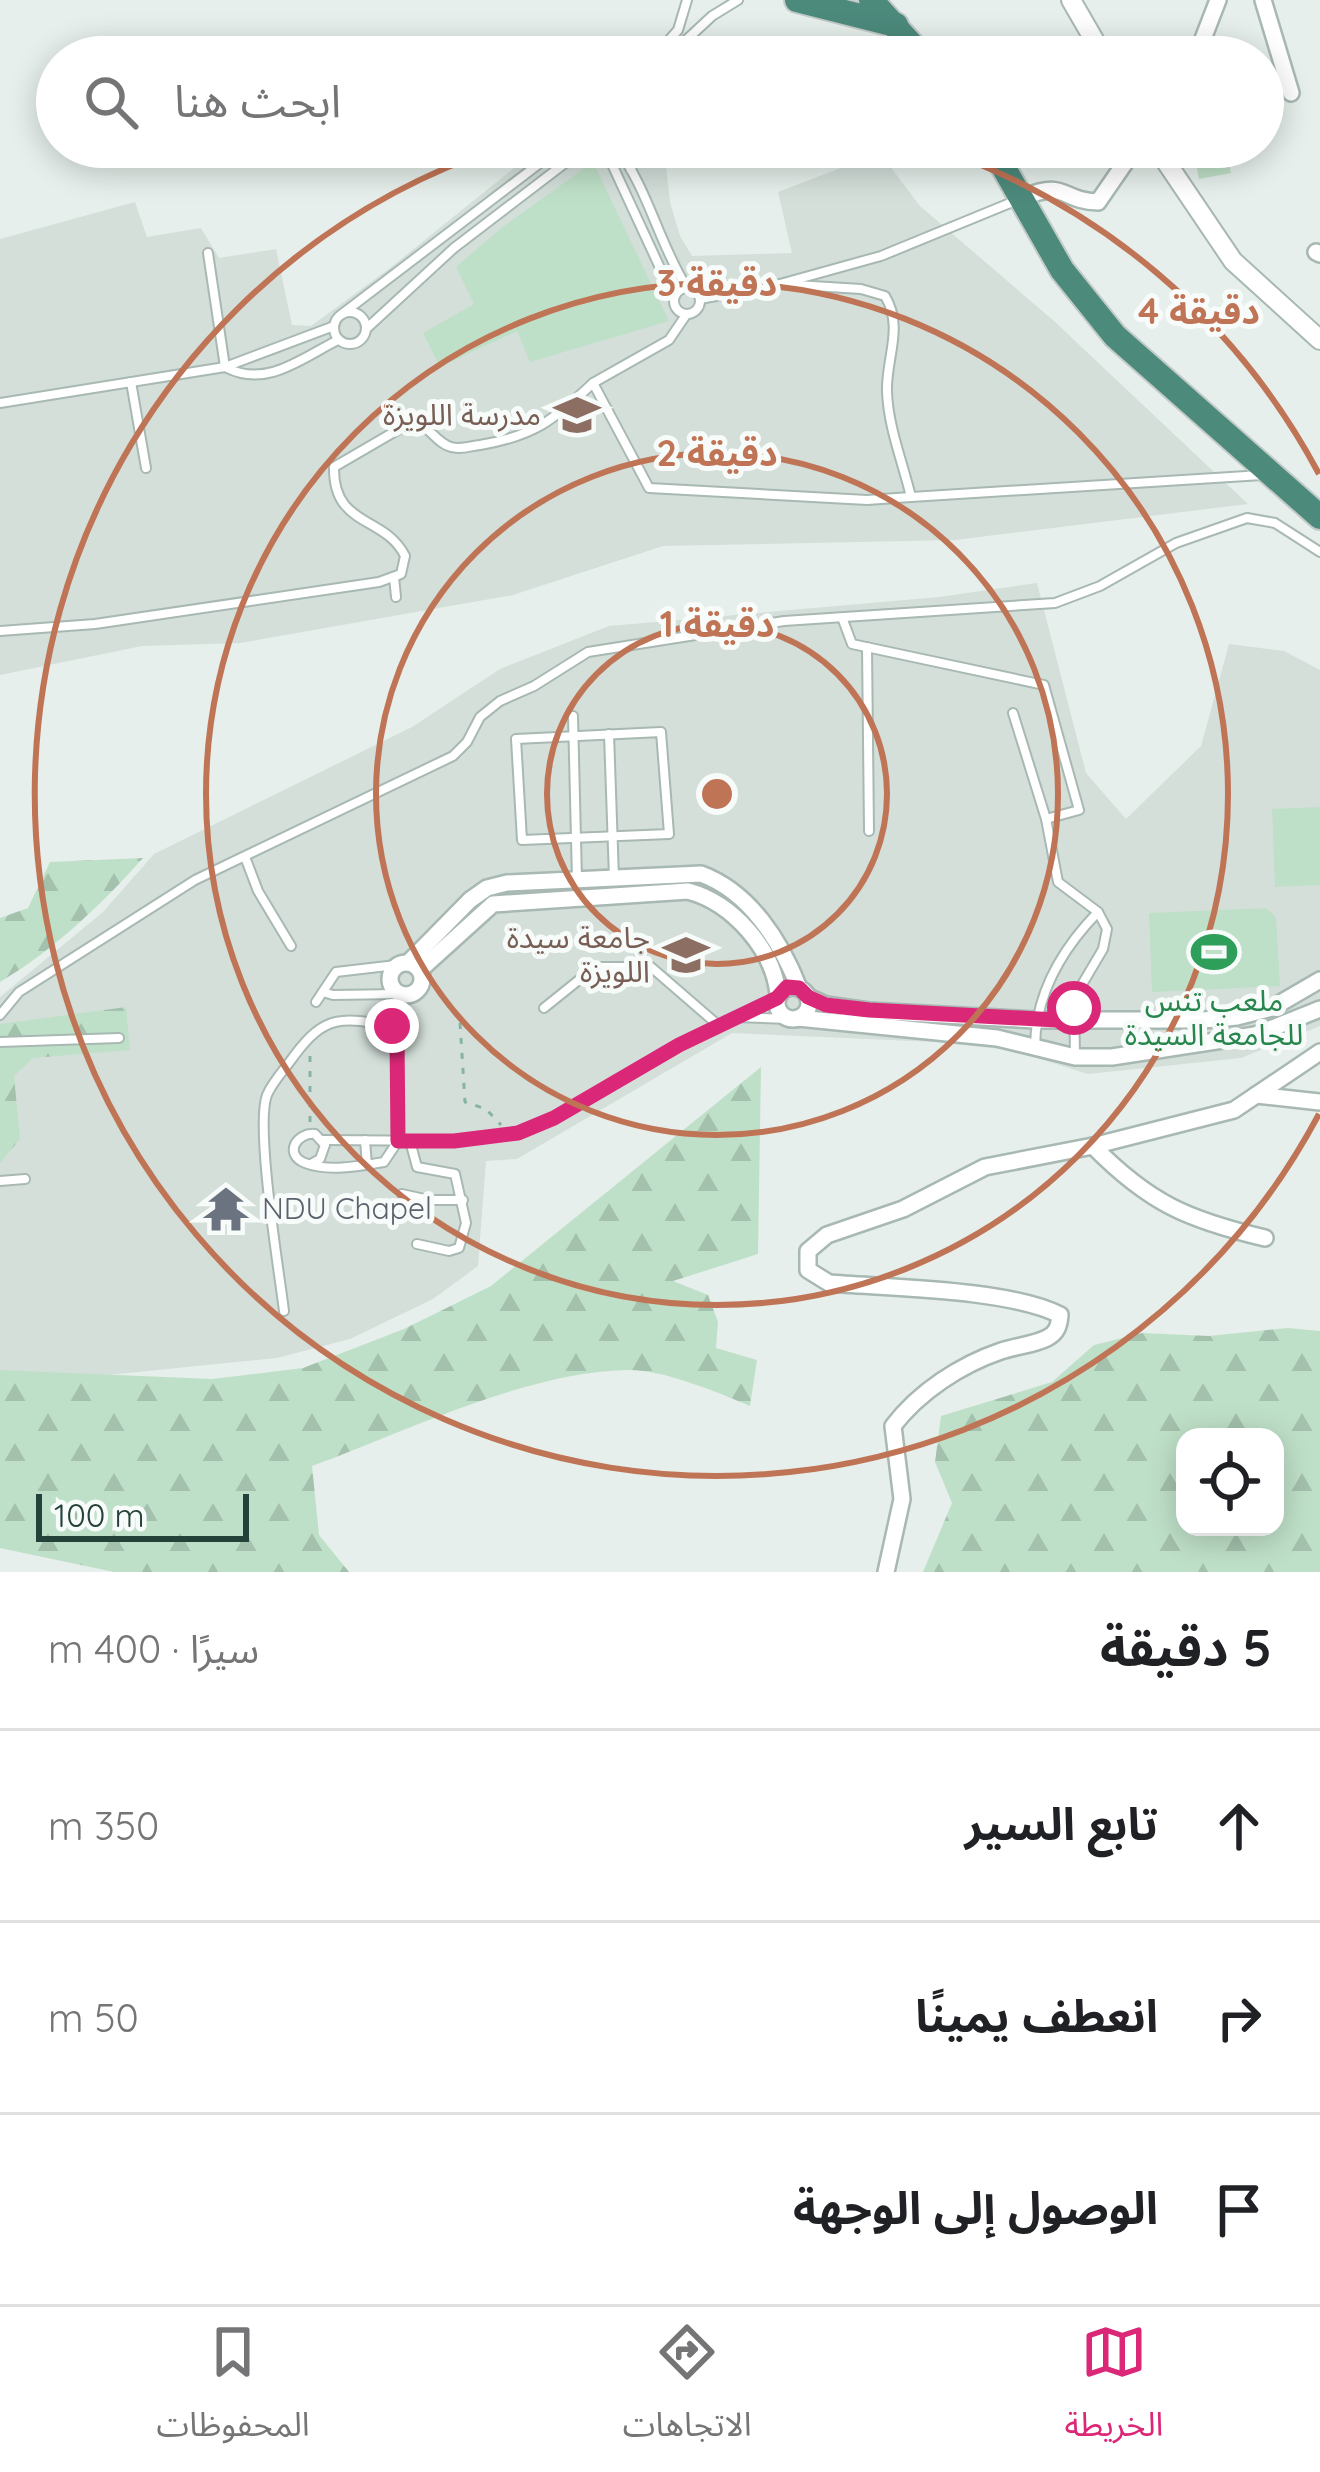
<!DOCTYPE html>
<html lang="ar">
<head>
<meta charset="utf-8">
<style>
  :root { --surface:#fff; --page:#f2f2f2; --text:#202124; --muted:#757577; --line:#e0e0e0; --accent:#db2777 }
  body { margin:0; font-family:Quicksand,"Noto Sans Arabic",sans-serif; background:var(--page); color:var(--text); direction:rtl }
  .controls { position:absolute; right:36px; bottom:36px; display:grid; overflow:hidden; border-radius:24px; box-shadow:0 6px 30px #0003 }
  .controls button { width:108px; height:108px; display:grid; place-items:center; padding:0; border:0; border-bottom:3px solid var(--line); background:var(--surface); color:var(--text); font:60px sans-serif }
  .scale { position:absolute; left:36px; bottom:30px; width:213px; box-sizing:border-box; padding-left:12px; border:6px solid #24423a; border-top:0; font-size:33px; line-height:42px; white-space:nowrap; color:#24423a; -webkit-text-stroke:9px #f7fbf9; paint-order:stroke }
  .stop { position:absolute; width:36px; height:36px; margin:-27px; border:9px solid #db2777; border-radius:50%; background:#fff }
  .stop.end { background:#db2777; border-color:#fff; box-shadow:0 3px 12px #0008 }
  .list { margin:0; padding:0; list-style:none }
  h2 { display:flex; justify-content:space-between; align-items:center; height:156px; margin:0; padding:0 48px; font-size:51px }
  h2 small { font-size:39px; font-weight:400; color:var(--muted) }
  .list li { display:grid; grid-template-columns:78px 1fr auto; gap:36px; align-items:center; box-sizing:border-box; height:192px; padding:0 48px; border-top:3px solid var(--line) }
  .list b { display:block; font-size:45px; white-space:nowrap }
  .list em { font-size:39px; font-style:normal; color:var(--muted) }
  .icon { flex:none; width:66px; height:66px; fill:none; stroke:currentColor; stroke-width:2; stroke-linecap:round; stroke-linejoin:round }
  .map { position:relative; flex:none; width:1320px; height:1572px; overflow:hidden; direction:ltr }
  .search { position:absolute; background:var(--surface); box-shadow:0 6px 30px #0003; left:36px; right:36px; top:36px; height:132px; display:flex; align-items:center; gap:30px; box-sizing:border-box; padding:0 42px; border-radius:66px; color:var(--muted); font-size:45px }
  .sheet { height:732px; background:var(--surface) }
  nav { display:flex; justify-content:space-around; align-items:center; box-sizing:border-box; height:168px; border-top:3px solid var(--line); background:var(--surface); font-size:33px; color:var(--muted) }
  nav a { display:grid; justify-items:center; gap:6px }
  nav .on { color:var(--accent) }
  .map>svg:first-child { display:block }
  .built { fill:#d4dfda }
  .forest { fill:url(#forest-firs); fill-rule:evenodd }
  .pitch { fill:#bfe0c8 }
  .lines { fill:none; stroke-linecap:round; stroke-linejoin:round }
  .service-casing { stroke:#a8b8b2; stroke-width:12 }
  .minor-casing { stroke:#a8b8b2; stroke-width:20 }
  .tertiary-casing { stroke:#a8b8b2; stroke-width:22 }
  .trunk-casing { stroke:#c2cac8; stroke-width:28 }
  .path { stroke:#86b3a5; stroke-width:3; stroke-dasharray:6 9; stroke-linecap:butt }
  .service { stroke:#fff; stroke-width:8 }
  .minor { stroke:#fff; stroke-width:15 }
  .tertiary { stroke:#fff; stroke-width:18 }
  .trunk { stroke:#4c8a7c; stroke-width:24 }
  .route { stroke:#db2777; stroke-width:15 }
  .ring { fill:none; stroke:#c07456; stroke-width:6 }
  .labels { text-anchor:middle; stroke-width:10; stroke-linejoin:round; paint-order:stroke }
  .education-label { font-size:30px; fill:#785e54; stroke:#f7fbf9; text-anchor:end }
  .leisure-label { font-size:30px; fill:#27864d; stroke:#f7fbf9 }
  .worship-label { font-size:30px; fill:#5b616d; stroke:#f7fbf9; text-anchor:start }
  .centre { fill:#c07456; stroke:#f7fbf9; stroke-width:6 }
  .ring-label { font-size:36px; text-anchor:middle; font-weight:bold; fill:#c07456; stroke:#f7fbf9; stroke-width:10; stroke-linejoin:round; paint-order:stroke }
</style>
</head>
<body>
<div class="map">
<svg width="1320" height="1572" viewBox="0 0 1320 1572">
  <defs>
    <pattern id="forest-firs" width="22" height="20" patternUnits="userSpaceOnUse" patternTransform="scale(3)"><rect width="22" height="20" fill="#bfe0c8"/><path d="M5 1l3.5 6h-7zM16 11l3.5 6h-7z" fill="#a4c1ad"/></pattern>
  </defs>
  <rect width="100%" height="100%" fill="#e6efeb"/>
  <g class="built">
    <polygon points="540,147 664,147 670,202 680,236 692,256 792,253 778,192 880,153 920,206 1054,321 1248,504 955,540 663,546 513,595 240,643 142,646 0,675 0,239 135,202 147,237 201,228 219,258 276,249 292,325 311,326 390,268"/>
    <polygon points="1037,583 1086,773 1126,819 1201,746 1229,644 1284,651 1320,670 1320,1026 1241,1058 1088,1074 1011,1050 934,1042 732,1033 517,1159 486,1161 478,1266 433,1299 350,1339 277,1358 0,1386 0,997 103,912 154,854 412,727 500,669 609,626 939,597"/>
  </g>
  <g class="forest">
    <path d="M143 858C101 905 54 950 0 982V918L28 908 50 862Z"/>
    <polygon points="126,1007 130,1050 33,1058 14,1076 20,1139 0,1163 0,1024"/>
    <path d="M761 1067 758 1254 673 1281 708 1295 718 1322 716 1348 757 1360 750 1406C717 1392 662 1369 627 1370 526 1372 407 1431 312 1466L319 1535 349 1572H114L0 1548V1370L212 1379 303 1368 404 1329 491 1286Z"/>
    <path d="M1288 1328 1320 1331V1572H923L952 1503 935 1462 941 1416 1052 1382 1094 1345 1142 1333 1209 1336ZM1275 1437V1527H1185V1437Z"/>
  </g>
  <g class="pitch">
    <polygon points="1193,147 1225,147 1231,173 1199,179"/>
    <polygon points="593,162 669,321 530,362 517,331 440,367 423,333 474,304 456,267 501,228"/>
    <polygon points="1320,807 1320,885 1275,887 1272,809"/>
    <polygon points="1266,908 1276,917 1280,986 1152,992 1149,913"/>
  </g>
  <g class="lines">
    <g class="service-casing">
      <g id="service">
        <polyline points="654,57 678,30 687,0"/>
        <polyline points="668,57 712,16 738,0"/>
        <polyline points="604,147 674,298"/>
        <path d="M616 147C648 188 659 244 687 288"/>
        <polyline points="631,170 635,147"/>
        <polyline points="208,253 225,367"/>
        <path d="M780 284 861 289 885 296C904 327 886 358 887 391 888 427 903 463 911 497L1262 475"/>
        <circle cx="687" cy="301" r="13"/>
        <polyline points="700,299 780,284 881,256 1015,201"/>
        <circle cx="350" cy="328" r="16"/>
        <polyline points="342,314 561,147"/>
        <polyline points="686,315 669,340 593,383 649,488 867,500 911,497"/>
        <polyline points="366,329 454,248 586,147"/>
        <path d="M227 368C267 388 302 358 338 340"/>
        <polyline points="131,382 146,468"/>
        <polyline points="0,403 225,367 334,326"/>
        <polyline points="394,577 396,597"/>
        <polyline points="843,620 852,644 1044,685 1079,810 1046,819"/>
        <path d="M0 631 95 624 379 582 401 574 405 556C385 515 333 528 334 467L413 421C429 425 436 443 451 447 461 450 470 446 480 445 534 436 554 420 593 383"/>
        <polyline points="867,647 869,831"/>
        <polyline points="1013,713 1046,819 1058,882 1098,912 1107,929 1103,949 1074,998 1075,1055"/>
        <polyline points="573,716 577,880"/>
        <polygon points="661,732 669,834 522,840 516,739"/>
        <polyline points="609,734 614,878"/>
        <polyline points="245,857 258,891 291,946"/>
        <polyline points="323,992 333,995 398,994"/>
        <polyline points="316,1002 336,972 396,965"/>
        <polyline points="544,1008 595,967 651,967 718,1025"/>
        <polyline points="0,1015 19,992 195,880 453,756 467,742 480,717 500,701 534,686 588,652 784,621 1055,603 1100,586 1176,543 1247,518 1275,523 1320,552"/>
        <polyline points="735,1017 788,1019"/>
        <polyline points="0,1042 119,1038"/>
        <path d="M1035 1048C1035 995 1062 949 1098 912"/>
        <polyline points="323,1140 454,1141 518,1133 554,1118 679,1045 777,998"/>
        <polyline points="365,1140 367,1165"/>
        <polyline points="410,1141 417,1167 455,1174 466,1223 459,1248 449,1251 417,1244"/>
        <polyline points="0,1181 25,1179"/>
        <polyline points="402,1194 429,1200 463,1200"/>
        <path d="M284 1311C279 1270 255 1126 267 1095 273 1081 285 1069 294 1056 325 1014 342 1017 392 1026L397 1037 398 1141 384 1162C360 1166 328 1172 305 1163 283 1154 297 1132 315 1134L325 1145 320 1159 311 1164"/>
      </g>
    </g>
    <g class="minor-casing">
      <g id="minor">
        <polyline points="1263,0 1291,93"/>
        <polyline points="1196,57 1218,0"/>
        <path d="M1022 198C1067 179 1060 201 1098 202L1129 157 1143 147"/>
        <polyline points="1316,252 1320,254"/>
        <path d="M409 962 470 900 487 888 507 883 701 874C750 892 781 942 799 988"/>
        <circle cx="406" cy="979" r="16"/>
        <path d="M420 970 493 904 688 891C733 903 774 950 778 995"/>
        <circle cx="793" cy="1003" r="16"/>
        <polyline points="808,997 826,1005 869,1011 1035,1020 1203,1020 1237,1017 1272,1008 1320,980"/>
        <polyline points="798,1018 997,1038 1075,1057 1112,1057 1255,1035 1320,1009"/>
        <polyline points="1256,1095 1320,1102"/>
        <path d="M1093 1146C1149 1203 1188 1220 1265 1238"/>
        <path d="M886 1572 902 1499 893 1426C919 1392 960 1365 1001 1351 1016 1346 1033 1345 1047 1338 1057 1333 1059 1326 1060 1315 1009 1289 891 1288 829 1283L808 1270V1251L827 1235 903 1209 985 1167 1093 1146 1234 1110 1320 1052"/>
      </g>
    </g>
    <g class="tertiary-casing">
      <g id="tertiary">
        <polyline points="1071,0 1104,57"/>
        <polyline points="1156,147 1233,261 1320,340"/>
      </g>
    </g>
    <g class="trunk-casing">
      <g id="trunk">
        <polyline points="797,0 896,25"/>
        <polyline points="871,0 923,57"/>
        <polyline points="992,147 1062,270 1115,336 1320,517"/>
      </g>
    </g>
    <g class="path">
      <polyline points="460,1023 465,1102 486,1109 501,1125"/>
      <polyline points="310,1056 310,1125"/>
    </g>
    <use href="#service" class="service"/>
    <use href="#minor" class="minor"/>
    <use href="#tertiary" class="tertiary"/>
    <use href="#trunk" class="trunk"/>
  </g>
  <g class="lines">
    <polyline class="route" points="392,1026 397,1037 398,1141 454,1141 518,1133 554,1118 679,1045 777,998 787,987 799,988 808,997 826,1005 869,1010 1075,1021 1074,1008"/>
  </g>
  <g class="ring">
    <circle cx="717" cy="794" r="170"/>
    <circle cx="717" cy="794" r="341"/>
    <circle cx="717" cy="794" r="511"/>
    <path d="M1319 1114A682 682 0 1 1 501 147M933 147A682 682 0 0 1 1319 474"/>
  </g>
  <defs>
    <g id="university-bare" transform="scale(3.6)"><path d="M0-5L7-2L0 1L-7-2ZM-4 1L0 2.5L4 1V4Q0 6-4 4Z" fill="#8d6e63" stroke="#f7fbf9" stroke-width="2.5" paint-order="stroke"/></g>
    <g id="stadium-bare" transform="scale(3.6)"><path d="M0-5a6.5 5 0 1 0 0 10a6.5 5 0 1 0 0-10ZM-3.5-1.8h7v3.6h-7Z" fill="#2e9e5b" stroke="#f7fbf9" stroke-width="2.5" paint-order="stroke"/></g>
    <g id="temple-bare" transform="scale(3.6)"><path d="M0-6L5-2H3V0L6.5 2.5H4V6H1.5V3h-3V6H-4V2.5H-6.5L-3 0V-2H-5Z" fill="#6b7280" stroke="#f7fbf9" stroke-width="2.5" paint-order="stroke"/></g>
  </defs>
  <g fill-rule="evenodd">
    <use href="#university-bare" x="577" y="415"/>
    <use href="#stadium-bare" x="1214" y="952"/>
    <use href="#university-bare" x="686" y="955"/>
    <use href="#temple-bare" x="226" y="1209"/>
  </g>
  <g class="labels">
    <g class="education-label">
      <text x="541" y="425">مدرسة اللويزة</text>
      <text x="650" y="948">جامعة سيدة<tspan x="650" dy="34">اللويزة</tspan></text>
    </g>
    <g class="leisure-label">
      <text x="1214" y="1011">ملعب تنس<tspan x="1214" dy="34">للجامعة السيدة</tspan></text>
    </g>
    <g class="worship-label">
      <text x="262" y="1219">NDU Chapel</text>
    </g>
  </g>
  <circle cx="717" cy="794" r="18" class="centre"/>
  <g class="ring-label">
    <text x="717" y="296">3 دقيقة</text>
    <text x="1199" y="324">4 دقيقة</text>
    <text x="717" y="466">2 دقيقة</text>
    <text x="717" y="637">1 دقيقة</text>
  </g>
</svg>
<div class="controls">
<button><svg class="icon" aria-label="locate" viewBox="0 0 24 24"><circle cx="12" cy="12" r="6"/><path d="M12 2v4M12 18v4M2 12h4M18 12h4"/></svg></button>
</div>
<div class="scale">100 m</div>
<div class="stop" style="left:1074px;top:1008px"></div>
<div class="stop end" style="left:392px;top:1026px"></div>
<div class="search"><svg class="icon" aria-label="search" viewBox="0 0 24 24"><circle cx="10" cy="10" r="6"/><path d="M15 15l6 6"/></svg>ابحث هنا</div>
</div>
<section class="sheet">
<h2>5 دقيقة<small>سيرًا · 400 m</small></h2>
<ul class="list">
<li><svg class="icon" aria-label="ahead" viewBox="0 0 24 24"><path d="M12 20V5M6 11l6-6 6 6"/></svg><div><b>تابع السير</b></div><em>350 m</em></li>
<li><svg class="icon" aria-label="right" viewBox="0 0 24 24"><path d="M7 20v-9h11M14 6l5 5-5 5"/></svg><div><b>انعطف يمينًا</b></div><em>50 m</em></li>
<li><svg class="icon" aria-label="arrive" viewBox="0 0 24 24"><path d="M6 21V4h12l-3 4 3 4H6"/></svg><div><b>الوصول إلى الوجهة</b></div></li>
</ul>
</section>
<nav>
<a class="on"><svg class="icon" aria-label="map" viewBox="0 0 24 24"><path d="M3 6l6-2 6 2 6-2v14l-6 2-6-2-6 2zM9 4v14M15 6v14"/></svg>الخريطة</a>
<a><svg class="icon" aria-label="directions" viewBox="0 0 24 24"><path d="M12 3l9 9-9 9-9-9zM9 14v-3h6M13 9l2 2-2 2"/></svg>الاتجاهات</a>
<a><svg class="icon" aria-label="saved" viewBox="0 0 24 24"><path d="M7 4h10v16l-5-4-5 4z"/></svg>المحفوظات</a>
</nav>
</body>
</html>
